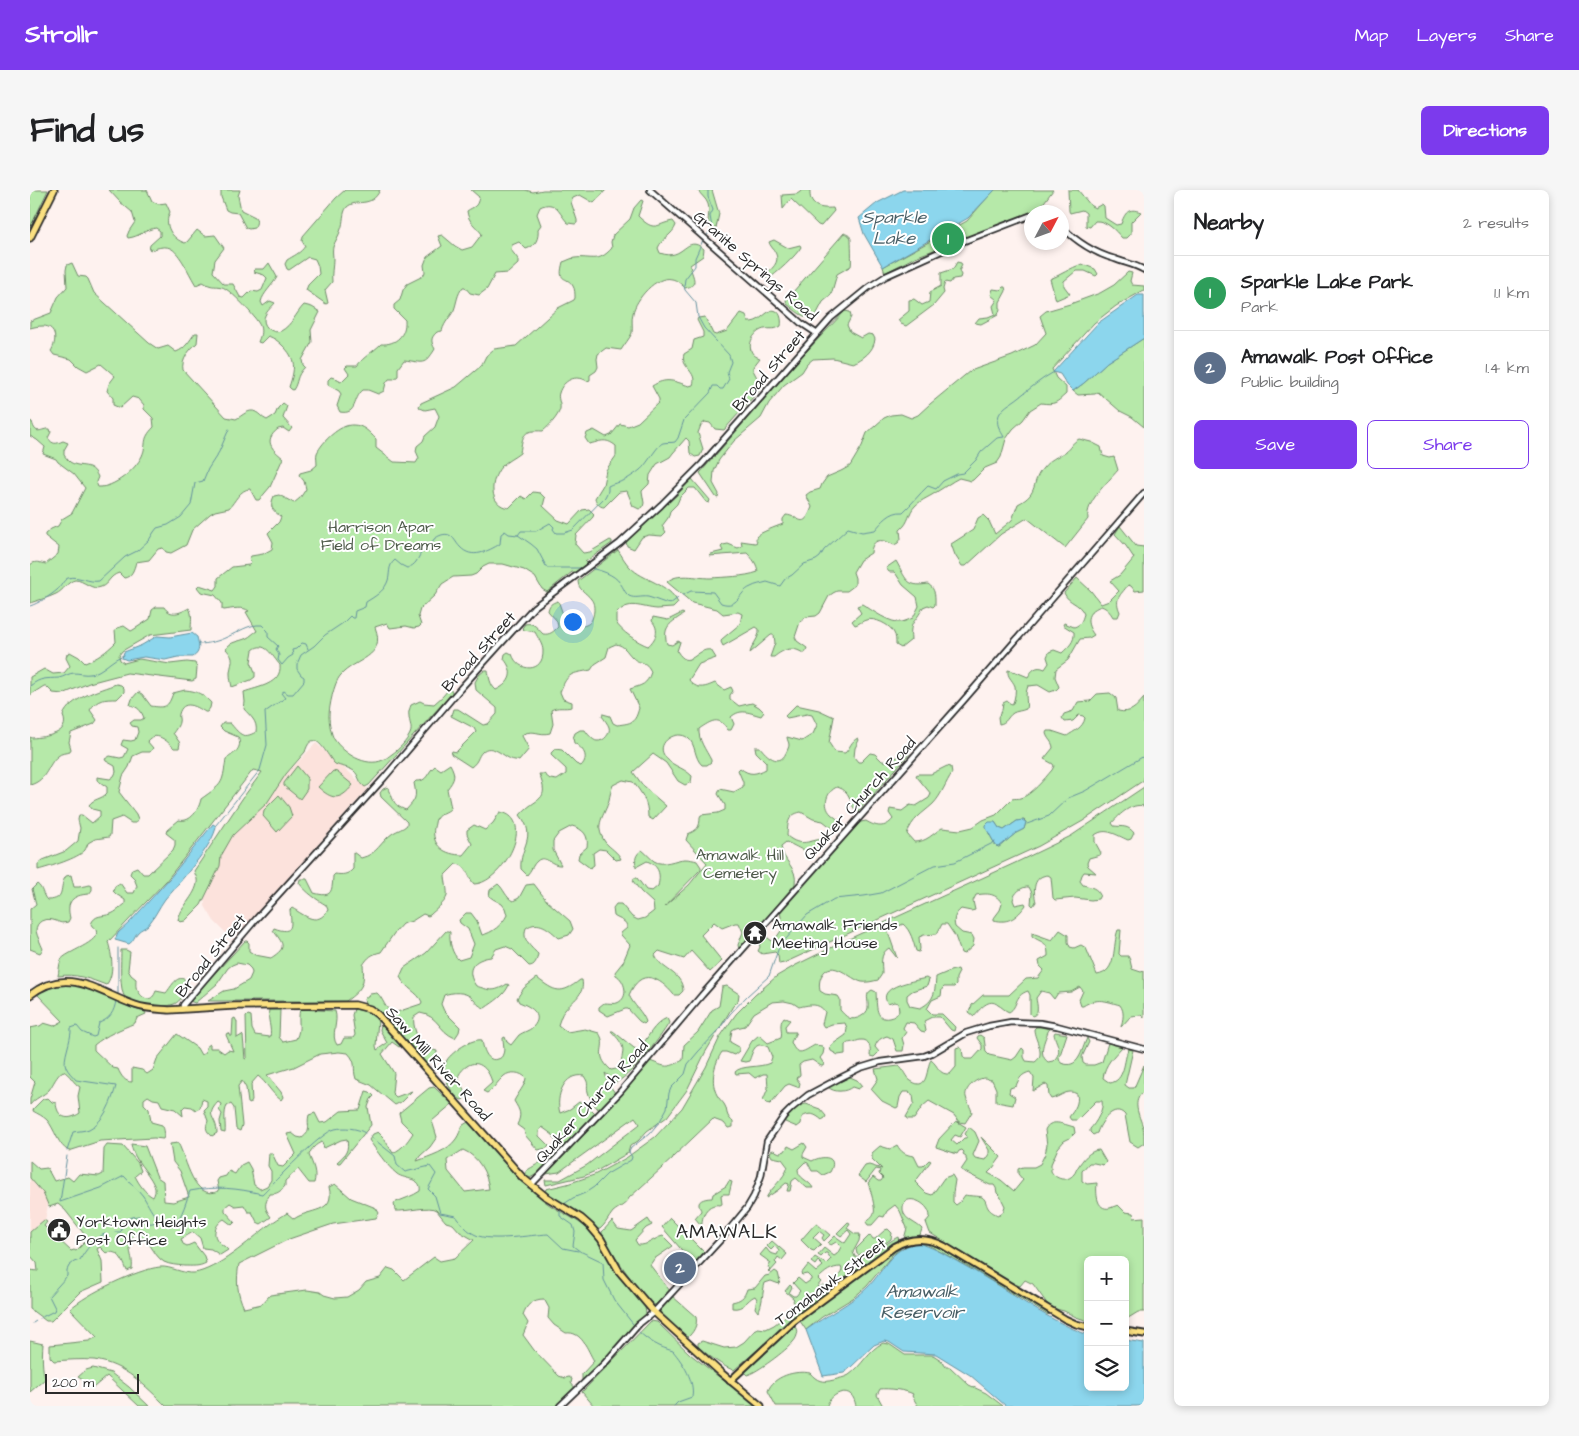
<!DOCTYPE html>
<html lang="en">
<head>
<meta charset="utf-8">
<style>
  :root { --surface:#fff; --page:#f6f6f6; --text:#202124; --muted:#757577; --line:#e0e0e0; --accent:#7c3aed }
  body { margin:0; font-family:"Architects Daughter",sans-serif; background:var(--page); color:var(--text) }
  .controls { position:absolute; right:15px; bottom:15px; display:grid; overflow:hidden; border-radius:8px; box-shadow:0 2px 8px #0003 }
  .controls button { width:45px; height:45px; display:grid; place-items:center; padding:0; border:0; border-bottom:1px solid var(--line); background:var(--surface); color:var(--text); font:25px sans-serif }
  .compass { position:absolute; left:994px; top:15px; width:45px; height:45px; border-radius:50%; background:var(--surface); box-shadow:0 2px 8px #0003; rotate:49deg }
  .scale { position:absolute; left:15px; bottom:12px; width:94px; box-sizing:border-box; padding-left:5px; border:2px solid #2b2b2b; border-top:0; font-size:14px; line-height:18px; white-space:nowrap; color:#2b2b2b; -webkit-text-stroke:4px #fff; paint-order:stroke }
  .you { position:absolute; left:542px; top:431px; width:18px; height:18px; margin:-12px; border:4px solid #fff; border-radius:50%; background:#1a73e8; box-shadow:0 0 0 8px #1a73e833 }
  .badge { display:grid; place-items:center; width:32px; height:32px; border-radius:50%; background:var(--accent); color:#fff; font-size:16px; font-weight:700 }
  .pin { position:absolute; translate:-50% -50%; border:2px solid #fff; box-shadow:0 1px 5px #0006 }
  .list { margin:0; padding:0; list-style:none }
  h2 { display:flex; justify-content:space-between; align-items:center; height:65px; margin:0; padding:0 20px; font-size:21px }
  h2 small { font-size:16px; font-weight:400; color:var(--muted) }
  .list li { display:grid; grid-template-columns:32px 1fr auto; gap:15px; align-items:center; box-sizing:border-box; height:75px; padding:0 20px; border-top:1px solid var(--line) }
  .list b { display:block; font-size:19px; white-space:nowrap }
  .list p { margin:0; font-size:16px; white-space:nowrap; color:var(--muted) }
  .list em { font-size:16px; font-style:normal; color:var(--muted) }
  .actions { display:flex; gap:10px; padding:15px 20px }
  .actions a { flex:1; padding:11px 0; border:1px solid var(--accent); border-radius:8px; text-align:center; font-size:18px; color:var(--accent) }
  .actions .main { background:var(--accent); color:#fff }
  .icon { flex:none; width:28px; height:28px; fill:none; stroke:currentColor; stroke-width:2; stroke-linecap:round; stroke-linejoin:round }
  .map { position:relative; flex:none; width:1114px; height:1216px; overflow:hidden; border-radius:8px }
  header { display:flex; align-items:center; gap:30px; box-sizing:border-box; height:70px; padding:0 25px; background:var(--accent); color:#fff }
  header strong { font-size:24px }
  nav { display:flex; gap:28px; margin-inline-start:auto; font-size:18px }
  .intro { display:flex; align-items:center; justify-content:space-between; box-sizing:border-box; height:120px; padding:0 30px }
  h1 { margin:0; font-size:35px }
  .button { padding:12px 22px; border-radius:8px; background:var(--accent); color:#fff; font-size:18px; font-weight:700 }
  main { display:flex; gap:30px; padding:0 30px }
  aside { flex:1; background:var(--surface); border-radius:8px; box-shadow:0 2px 8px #0003 }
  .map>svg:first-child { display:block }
  .built { fill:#fce2dc }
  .green { fill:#b6e9a9; stroke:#708a6a; fill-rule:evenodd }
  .water { fill:#8cd6ed; stroke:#65929f }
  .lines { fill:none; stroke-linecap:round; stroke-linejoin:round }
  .stream { stroke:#65929f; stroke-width:1 }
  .tertiary-casing { stroke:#2b2b2b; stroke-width:8 }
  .primary-casing { stroke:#2b2b2b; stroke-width:9 }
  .trunk-casing { stroke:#2b2b2b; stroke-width:9 }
  .tertiary { stroke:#fff; stroke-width:4.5 }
  .primary { stroke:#fbe080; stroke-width:5 }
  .trunk { stroke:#fbe080; stroke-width:5.5 }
  .labels { text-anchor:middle; stroke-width:4; stroke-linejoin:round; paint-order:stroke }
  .street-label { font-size:16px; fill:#2b2b2b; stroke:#fff }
  .park-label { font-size:16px; fill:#4e5a4a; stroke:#fff }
  .poi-label { font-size:16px; fill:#2b2b2b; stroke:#fff; text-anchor:start }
  .water-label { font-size:18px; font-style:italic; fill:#485e65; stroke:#fff }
  .quarter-label { font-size:19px; letter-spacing:1px; fill:#2b2b2b; stroke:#fff }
</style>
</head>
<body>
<header>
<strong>Strollr</strong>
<nav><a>Map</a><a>Layers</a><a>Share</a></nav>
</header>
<div class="intro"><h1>Find us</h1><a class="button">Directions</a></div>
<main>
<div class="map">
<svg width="1114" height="1216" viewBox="0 0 1114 1216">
  <rect width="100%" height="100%" fill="#fef2ef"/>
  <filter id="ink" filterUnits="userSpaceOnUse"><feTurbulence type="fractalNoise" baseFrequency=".02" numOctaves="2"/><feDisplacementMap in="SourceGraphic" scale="10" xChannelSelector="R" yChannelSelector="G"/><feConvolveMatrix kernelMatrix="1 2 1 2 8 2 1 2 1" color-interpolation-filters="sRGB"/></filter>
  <g filter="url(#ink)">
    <g class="built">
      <polygon points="286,553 338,599 203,750 184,731 175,716 174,704 182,673 213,630"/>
      <polygon points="0,986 16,1006 18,1015 15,1030 0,1042"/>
    </g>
    <g class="green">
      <polygon points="0,0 18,0 0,38"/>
      <path d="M79 0H117L122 11 128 14 136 13 140 22C133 35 142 49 155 53L157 52 167 40 175 46 185 45 194 58 185 70 183 82 194 94H203L210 107 214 108 221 101 228 102 232 100 237 88 234 85 224 82 225 79H234L239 73 247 87C243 95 233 103 231 112L233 116 240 111 245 113C241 118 234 123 234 130 234 138 244 144 251 141 262 135 266 123 274 115L282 117 290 122 281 140 282 152 272 170 273 175 275 177C265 187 269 191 263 200L261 199 259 197C265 179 267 169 252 155 248 151 244 148 238 146L231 153 228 152C230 147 232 142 230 136 227 128 200 99 192 97 183 95 183 98 173 92L166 95C160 86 150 62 140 58 133 55 126 59 119 60L120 55 130 46V41L126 38C116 39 109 47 98 48L97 46 99 41 105 32 102 22 90 12Z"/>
      <path d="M191 0H210L208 6 211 20 225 27C228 31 226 35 224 38L219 39 216 38 208 23 200 22 196 20 191 7Z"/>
      <path d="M315 0H350C341 19 327 8 317 17 312 23 314 32 311 39 309 46 305 51 303 57 302 61 303 65 303 69 303 77 301 84 302 92L295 100 298 113 296 114 276 100 278 95 289 84 288 76 285 69 278 67 259 80 257 79 255 74 257 70C263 66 271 63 275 56L272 51 273 46 306 8Z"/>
      <path d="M441 0H495L503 2 513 0H576L564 13 550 5 543 8 541 12 547 30V33L545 34 538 33C529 24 526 9 510 17L507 24 511 35 508 39C509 48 506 56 496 59L489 52 482 55 481 60 488 69V74L478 83 465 84 457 99 449 105 440 103 435 97H433C427 104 427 112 424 120 420 128 415 131 412 141L407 142C400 148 401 152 405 159 394 177 393 172 374 170L368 178V186L364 189H359L356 193 354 201 348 204 338 200H333C322 209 328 225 310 222L307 216 311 204 309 201 298 195V190L301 187 308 189 310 192 312 191 319 184 315 178 317 176H327C333 167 343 162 351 154 366 155 376 145 375 130L364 119V115L370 110 373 100 377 94 393 86 395 82 394 75 397 67 412 56 408 46 412 45 425 56 432 60 442 57 452 44C446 36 438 32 437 21 444 16 447 18 449 7Z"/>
      <path d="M668 0H682L689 24 686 38 681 39C675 32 681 23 678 14 676 8 671 6 668 0Z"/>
      <path d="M773 0H780C779 16 788 19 803 18L804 21 791 36 788 35 761 9 753 19 752 5 767 4Z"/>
      <polygon points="964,0 1023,0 1012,15 1007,17 1008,21 885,67 855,83 853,77 937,31"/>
      <path d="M1038 0H1048L1061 16 1065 18 1072 14 1074 16 1075 28 1086 35 1091 34C1095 23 1098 17 1111 22L1101 32V44L1097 48H1092C1085 40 1076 30 1065 31L1060 37 1056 36V23L1052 20 1040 23 1039 21Z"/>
      <path d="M611 10 613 11 608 26C625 43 626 34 643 31L646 35C643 45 632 48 628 58L630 63C655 72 655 43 674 59L673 66 660 75C661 85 671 95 655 98 651 94 647 90 642 89 626 85 606 109 603 123 601 129 603 137 602 143 600 148 594 155 591 160L576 158 568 164 567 169 568 177 566 181 560 185V190L557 191C546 184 533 190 529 203 527 208 531 213 530 219 528 227 519 236 513 241 493 240 493 244 490 263 484 268 476 271 471 277 460 290 458 315 479 318L491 306 496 309 503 302 510 303 515 308 513 316 528 330 539 334 552 320 559 319 564 324 563 327 546 345 545 354 553 363 560 362 580 350 582 351V353L555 372 558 373 546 382H542L517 402 512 399 505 387 494 380 473 374H459L453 377 446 384 441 386 423 387 412 394 405 405 390 419 388 426 391 435 389 437 384 438 376 436 360 438 357 433 345 437C357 468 325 468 310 486 304 493 299 517 299 526 299 532 301 544 304 549 313 563 336 578 353 570 356 569 359 566 362 564 369 559 376 552 380 544 383 538 379 532 379 526 378 522 380 518 381 515L390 511 394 513 404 514 413 506 418 500 422 501V503L339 595 335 597C329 593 329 585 324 581 319 577 311 577 305 574 298 568 284 533 275 562L256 584 237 613 203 645 191 666 190 676 171 715 155 731 150 732 148 730C150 717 169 703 167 689 166 686 165 684 164 681L212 609 232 582 223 580 136 691 78 752C82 764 85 785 76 795 60 789 45 783 28 786 29 782 29 774 31 770 35 762 72 752 66 740 65 738 62 737 61 734 65 724 72 727 81 724 86 722 90 718 95 714V710L86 704 83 701 85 696 90 693 97 703H104L107 696 104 688 100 684 102 679 107 677 113 684H118L143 660 145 655V650L136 643 137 640 149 630C161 633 169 619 171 609 193 593 192 596 196 569 205 563 213 558 208 547L194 541 190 537 193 533H200C209 543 212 550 226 542 228 531 220 526 214 519L215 512 214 502C228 497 252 494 250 475 242 466 235 450 223 460L221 472 225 482V487L221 490 202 497C201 493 200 488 200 483 201 471 206 470 196 459 200 451 209 452 217 448 221 446 223 443 227 441L216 422 219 421C213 416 202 419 194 420L192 419V413L185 405 171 402 167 397 169 395 185 400 188 396V388L202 377 219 375 221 373 219 369 221 366 233 364 242 359 243 352 238 343 249 332 251 327C242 319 239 318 244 306L249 305 264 313 270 308 276 299 274 291 269 285 270 283 281 280 287 275C287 271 286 266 287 263 292 252 310 234 323 235 333 235 339 242 346 249V258L364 272 386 273 389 268 386 261 387 256 393 251 395 246 405 237 409 226 405 218 395 220 390 218 389 216 391 213 426 197 451 176 456 166 464 159 486 156 528 118 544 110 545 108C545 104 545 99 543 96 537 85 527 94 533 72 537 71 541 68 545 68 561 66 568 74 582 58L581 52 583 45 600 29 604 18Z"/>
      <path d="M814 43C818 45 820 45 821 49 821 51 822 73 821 76L807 84 801 105 793 112 785 127C774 130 765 120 757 114L756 110Z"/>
      <path d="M744 50 758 58 770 55 771 57C767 65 745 85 738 89L734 86C741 79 751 73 745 62 743 58 740 56 739 52Z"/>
      <polygon points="927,72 931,73 932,75 929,81 931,85 930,88 923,89 920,93 915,92 913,99 914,103 904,115 876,136 871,134 868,130 879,121 879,110 884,109 892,115 899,112 900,102 911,96 911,83 923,79"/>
      <path d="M42 73 48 86 56 87 58 89 64 103 119 153 128 159 138 156 146 162C155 159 160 150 165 143H168L167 153C159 160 151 170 153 180L196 227 206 229C212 226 219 218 226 222 230 224 232 228 237 230L245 225 248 218 253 213 257 216 253 228 262 238 259 242 253 238 248 239C233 251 242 259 253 268L240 297 229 310H226L220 299C210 299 205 312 199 318L185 321 180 324 162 340 156 355 141 363 136 362 133 358 128 359 119 370 106 372C104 379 102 387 94 388L89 383C79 386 79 394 71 397 62 401 54 390 45 390 38 391 33 401 26 404 18 408 8 410 0 413V375C6 370 9 373 16 374L28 364 29 357 15 346V344L21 339 28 336 32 329 42 323 55 298 44 284 28 272 26 269 13 264 15 257 7 250 0 246V231L2 232C6 247 11 238 20 239L21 242 18 248C23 255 26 254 33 251L38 253 34 260V265C36 268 38 270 40 272 51 279 61 271 68 287L66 292 68 297C84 298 105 280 112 266 118 252 111 250 124 237L123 228 114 219V215L109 209 102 207 90 218 83 215V208L77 201 79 194 85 186 71 174 57 181 48 176 41 169 24 165 21 161C27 152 27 136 13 136 8 136 4 137 0 138V131L21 123 28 107 37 97 36 80 37 75Z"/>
      <path d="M1052 74 1065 79 1068 84 1066 86 1055 81H1046L1034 91V96L1040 104 1026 110 1020 89C1031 85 1040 78 1052 74Z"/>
      <path d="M1098 82 1102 83 1100 91 1102 95 1114 96V100L1086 116 1064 133 1022 179 1026 188 1036 197V204C1026 213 1025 215 1011 213L1000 220 993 230 983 239 976 249 971 267 967 273 955 278 943 290 941 291 929 288C921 292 915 297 908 301 900 307 892 309 885 316 878 323 880 332 870 340L871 349 868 353 864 355C853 349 842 347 841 363L830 370 823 382 825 388V395L817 401H807L803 403 799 406 790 423 786 426 776 427 770 432 765 447 767 451 777 458 775 463H773C762 456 754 459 744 467H740L745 453 744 445H741L720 463C722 454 730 448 729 439L726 437 693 456 691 452 692 449 710 434 712 424 708 422 693 424 687 419 662 413 637 392C647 382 667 388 680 388 695 387 714 387 728 382 727 374 723 369 717 363L679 366 681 364 693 361 691 357 693 355 698 354 708 358 712 356 711 351 725 353 727 352C726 350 726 349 726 347 728 343 748 336 753 334V329L756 325C770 326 773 341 782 317L776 305 780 302 790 299 792 294 797 287 811 281 820 276 832 256 837 243 854 228 861 225 871 224 881 228 888 225 900 214 940 181 982 166 1005 155 1016 143 1010 126 1016 121 1040 114 1070 103 1084 95Z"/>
      <polygon points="973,97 975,97 976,101 970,112 970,119 968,125 951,134 945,133 949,128 958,127 965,124 963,116 967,110 961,105 963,99 970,100"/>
      <path d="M742 120C751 120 752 130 751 136 744 141 738 137 731 140 719 146 715 164 730 168L723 177V180L732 197 694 240 685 239 680 233 675 232 671 235 668 243 673 259 670 266 665 267 660 263 659 251 656 248 643 263 640 267 627 274 620 285 619 294 612 301 614 313 613 317 609 319 603 316 597 301 589 302 574 317C569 317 566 312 565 308L573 295 576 280 586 266V256C575 247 570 252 559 254L555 248 557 243 564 240 576 247 581 245 590 234 598 236 608 232 629 212V209L622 196C636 187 644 191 659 196L663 195C668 181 650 178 654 164L662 159 664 150 673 147V142L667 130 668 128 675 127 683 144 686 145 697 141 711 123 716 125 718 132C729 133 733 124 742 120Z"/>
      <path d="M815 121 820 122 821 127 817 135 820 142 831 148 838 144 843 145 845 149C844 161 833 169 823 173L803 168 783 169 777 174 772 182 754 195 739 213 731 228 704 251 689 270 684 281 683 293 689 304 688 308 686 307 670 283 770 168Z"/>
      <polygon points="1114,148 1114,237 1102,227 1090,221 1068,202 1065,204 1048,205 1043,201 1054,193 1077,172"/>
      <path d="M1049 249 1061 252 1071 257 1073 266 1080 268 1084 267 1088 280C1078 292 1055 312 1058 329L1035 358 997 328 971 344 936 376H932L925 365 921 354 943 340 948 328 953 325 959 331 965 344 982 330 988 314C1010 303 1000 293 1013 278 1019 270 1027 267 1035 262 1041 258 1041 253 1049 249Z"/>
      <polygon points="662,289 680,310 679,313 676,312 665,298 659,298 650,307 647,314 640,321 638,328 632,336 636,342 632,346 619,345 612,347 604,359 597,356 596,351 647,305"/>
      <path d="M1090 336 1106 356 1114 357V400L1105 401 1101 396 1098 395C1090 406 1084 408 1090 422L1088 427H1083C1080 422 1077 418 1071 416 1055 422 1055 433 1064 445L1059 448 1050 449 1038 470 1026 479 1025 487 1029 497 1026 500 1020 502 1008 495 998 496C994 506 998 511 996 519 992 521 986 521 983 523 977 527 977 533 969 534L968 527 972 520 973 513 977 511 981 514 983 513C985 508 986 501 985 496 982 489 977 487 978 480L986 482 998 487C1002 480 1006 475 1015 479L1019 473 1017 467 1019 462 1024 460 1032 463C1038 457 1045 452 1044 442L1033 435 1034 433 1044 437C1051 435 1052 430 1054 424 1049 412 1039 414 1034 403L1047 388 1061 401 1071 414 1079 411 1089 401 1080 391 1090 385 1104 368 1096 356 1085 344Z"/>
      <path d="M588 360C592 366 595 372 600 377 613 391 639 393 648 413L643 418C638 418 632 419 627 419 611 418 599 409 586 424 586 426 586 430 586 432 590 441 609 453 618 456 626 449 630 440 622 431L623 427 638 430 652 423 654 424C641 433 632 436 637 454L642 455 648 451 650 452 647 461C660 482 666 457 681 460L686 468 669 474 659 490C667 500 674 498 685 493L694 500 701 497 703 501 700 505V509L709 516 722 513 729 517 734 522 731 526C720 523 711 518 701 527L704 534 701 540H698C689 525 681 531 669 539 668 550 676 560 681 570V572L677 575H672C664 568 666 554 658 548 647 539 626 552 634 565 640 576 652 576 662 586L661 592 655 595 648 591 636 573 623 564 603 582 614 597 636 616 623 630 618 627C618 612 612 603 603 592L593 590 583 595C581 600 580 605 579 610 575 626 563 634 575 652 580 658 588 662 591 669L586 670 576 660 569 659 563 663 564 675 560 678 548 669 549 664 557 657C559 645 553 639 542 636L529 643 523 651V660L531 675C522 676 515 664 507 671 503 674 501 681 497 685L491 679C489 656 508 648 490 625 506 606 521 613 509 584H514L520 589 527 590 536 584V579L522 566 521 563 525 559 532 560 546 574 551 576C560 567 553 558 544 553L543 548 545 543 550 540H555C557 543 563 551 567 551 574 552 581 543 579 537 578 534 574 529 572 526L573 524 580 526 583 533 587 535C602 533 605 533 609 518L600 499C612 495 617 495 621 482 616 469 609 475 602 467 596 461 595 456 586 454L579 457 576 467 565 474 561 480C541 484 538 482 530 502L533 509 542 512V517C534 519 528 516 521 520L523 534 520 543C509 546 505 539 493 544L492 546 499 559 489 571C488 570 482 570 481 569 474 567 461 552 452 562 447 567 449 571 441 577L421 564 422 561 426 562 446 542 444 538 421 526 423 519H428L453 535 458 534 467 524V518L446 500 445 492 449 485 455 480H458C459 487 460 495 466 500 481 493 485 482 474 469L475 464 478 462 482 464C488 483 514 483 513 461 513 455 508 448 505 442L494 440 492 438 495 434C504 432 507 438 513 444 520 445 523 442 528 437L527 431 518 421C519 415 521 413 528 411L529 413 535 430 542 437C556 436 562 436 564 421 564 416 564 413 561 409 556 402 548 400 548 391Z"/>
      <path d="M866 371C876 388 876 398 898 394 906 399 905 407 905 415L903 417 898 415 893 417C886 433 879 430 881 450L871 458 866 455C866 451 866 446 864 443 861 435 844 427 836 430 832 431 829 434 825 435L822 431 831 423 827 416 832 414C842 420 860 434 872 432 876 431 880 429 883 428L889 416 887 407 873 395 866 384 864 382H859L856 378Z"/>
      <path d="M126 417H134C141 427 150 423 159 418 163 424 161 433 161 440L120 445 92 461 89 465 90 470 94 473 109 469 140 474 157 472 165 473 167 478 166 489 162 491 97 483 59 493 33 504 23 503 16 496H14L0 505V487L14 479 23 484 34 483 40 476 36 468 37 464 40 462 49 467 55 473C68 468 76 462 86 452L85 440 87 438 94 436 101 441 103 440 120 429 122 420Z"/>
      <path d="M86 494 91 495 94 498V502L87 509C74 509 67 509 60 520L67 530 64 534 41 543 39 552 41 559 40 562C36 563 31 563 28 566 17 574 18 590 0 595V547L2 548C15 547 41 544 33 526 39 508 70 500 86 494Z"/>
      <path d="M155 500C167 501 173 504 181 513L180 518 177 522H175C166 516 153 509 149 524 148 527 150 529 149 532 149 535 145 540 143 543L150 553 149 558H144C137 551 126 540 117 551L123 558 120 562H112L103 566 99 577 93 586 89 602 106 624 108 629 106 633H101L92 627 81 631 80 645 79 647 65 649 58 653C57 656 56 658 55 660 49 668 19 677 8 680V674L13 670 36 661 48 651 50 638 48 630 49 625H52L62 633 70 626V621L62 619 59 615C64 608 71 610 77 603V597L67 590V587L80 589 84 586 86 582 85 576 76 571 75 569 80 566 90 568 94 567 98 559 91 555 93 550 101 551 105 550 108 542 107 537 102 536 100 533 104 530H111L114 528C111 520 108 517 100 515L102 509 108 502 112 504 121 516C135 518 138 518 143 503Z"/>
      <path d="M1080 503 1086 508 1088 521C1101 524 1106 517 1114 508V590L1053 631 1009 656 754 773 749 774 748 765 745 762 732 764 728 761 730 757 728 749 734 745 742 751 746 748 753 738 750 721 827 635 831 632 836 631C846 637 855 639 863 629L859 623 860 619 872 621 880 615 886 616 899 608 901 604 887 587 886 585 888 584H901L917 576 921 577 922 583C916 592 911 606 903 614 892 624 882 629 877 644L884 652C897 652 902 644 912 638L930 640 943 637 953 630 966 625 982 609C985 608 988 609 990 608 1001 606 1015 588 1022 580L1024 576 1023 574 1014 569 1023 558C1023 552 1017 549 1016 543L1017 541H1022L1037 546C1044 541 1053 538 1055 528L1053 526 1049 525 1043 531 1035 532 1032 528 1034 524 1043 521 1048 512 1060 511 1067 504ZM994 630 996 632 994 639 986 643 969 657 966 656 956 638 965 632 969 638 974 640 987 631Z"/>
      <path d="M766 515 789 520 804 527 799 553 805 562 815 563C820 558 821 551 828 548L829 550 825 558 824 567 828 572H831L840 563 845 564 852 571 862 572 873 561 876 560 880 563 828 622C817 614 824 602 807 597 797 601 792 615 801 624 804 627 808 629 811 632L807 638H802L793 631 783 629 771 622C757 625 758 633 757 646 771 658 780 650 793 649L795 651 794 655C779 669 772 658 756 652L751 656C752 671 768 677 765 694L711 758 709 759 708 755 713 742 709 733H705L692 738 684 732 671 745 692 771 680 782 661 761 654 769 629 761 625 765C631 781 652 781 653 801L649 805H644C629 787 611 777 599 805 603 815 613 822 616 832L614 834 609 831 598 819H595L578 826 569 820V817L574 813C578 813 584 814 587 813 600 808 595 790 586 785L585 782 593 772 600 755 591 745V743L597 738C597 730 589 730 584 726L583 718 586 714H591L602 727 608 730 615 728 624 721 623 713 611 702 603 691 604 688H607L616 700 622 701 628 696C631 684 629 676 617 671L606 677C605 669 605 665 612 660 616 663 620 668 624 671 633 677 646 669 655 669 659 669 664 670 667 671L671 677V679L634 717 659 695 677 673 656 650 658 644C667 640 670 638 670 627L671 625 688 623 695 620V615L688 604 690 599 704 602 713 597V592L708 580 710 578C720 586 726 584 736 579V572L726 562 725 557H730C736 565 749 578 756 563 757 561 759 557 759 555 759 552 757 550 757 547L772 551 783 544 787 535 782 525 777 524 757 528 755 526Z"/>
      <path d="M420 574C426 585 425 589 417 599L421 618C417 623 409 623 406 629 405 631 405 635 404 637 401 656 415 665 433 665L442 654 437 644V640L444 635 455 640 463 633 470 622C508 628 472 694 444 694 437 686 438 675 426 674L415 685C415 691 418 701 417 706 415 713 405 720 400 725L398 726 393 724 382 731 372 734 365 742 351 762C342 764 338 767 333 775 335 795 332 799 316 811H178L194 801 204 799 219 790 222 783 221 779 217 775 207 773 202 775 198 778 187 794 165 813 159 811 215 751H217L219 753V761L225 765 241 768C258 757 253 754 243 740L244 738C265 746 261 734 260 720L262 718C276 726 287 737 298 720L296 715C286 709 277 703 269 693L270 689H277L284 703C302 708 302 702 303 686L305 684C312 685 318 685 323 679V662L331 668C348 664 350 652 363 643 368 640 373 639 377 635V632L351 607 350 603 353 599 358 597C364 608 361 615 376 620 386 609 387 608 384 593L386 591C398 592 397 582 405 576L411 580Z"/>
      <polygon points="267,576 277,588 277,599 270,609 254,596 254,593"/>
      <path d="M303 581 307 582 323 595C310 611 302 610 288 597Z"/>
      <path d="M1114 597V616C1101 613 1090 624 1082 633L1084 636C1092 637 1098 635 1104 643L1101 649 1098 650C1086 645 1076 637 1065 645V652L1071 663 1070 665 1059 668 1057 673 1058 676 1066 683 1054 682 1052 685 1050 691 1053 695C1061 697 1067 698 1070 705L1068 709 1061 710 1045 708 1025 710 1023 708 1021 687 1018 685C1003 686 1003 700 1006 712L1003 716 1001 714 1002 703 999 697C992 696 984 703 983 710L985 715 995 713 996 715C987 727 979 734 964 730V728L970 720 972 714C967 703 957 703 946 705L943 711 945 720 941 721 931 719C925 724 923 729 925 737L932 743 942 745 944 749 943 756 934 764 931 763 925 746 917 734H912L907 744 894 745 889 747 890 759 889 762 886 761C883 751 881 741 873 734L858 742 867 768 859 758C849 764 852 774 852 784L848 790C844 791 836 793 832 792 821 790 802 767 792 785 789 790 789 796 790 801L795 804 808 806 810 809V820C813 823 815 826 819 828 825 831 837 825 838 818 839 810 834 804 842 800L846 802C847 811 844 831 859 828 864 827 867 825 869 821L868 813 864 812 858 814C845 796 885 791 896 788L899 790 897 796 882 801 877 805V810L880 816 890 818C905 811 905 801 906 787L920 781 928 779 929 782 926 788V795L924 797H914L912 799 911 806 902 810 897 819 902 824H912L925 837 924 841 921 840 910 827H902L894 831 896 841 895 842 891 841 884 833 876 832 873 838 876 842 872 848 874 855 873 861H867L863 849 857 846C851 848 847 850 845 857L849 862 844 867 840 866C841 859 840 849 831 850 828 850 825 852 823 852 816 854 821 851 815 855V864L808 865 801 861 800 858 803 854 816 845 817 838 815 833 802 834 794 837 792 834 795 822C789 812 778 815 769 817L763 813 754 811 742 812 724 823 715 836 706 838 702 840 700 852 709 857V861L704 865 696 862H692C684 874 680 892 687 905 689 909 692 911 694 914 697 918 696 922 698 926 699 928 701 930 703 932V937L698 938 694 933 683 929 643 967V968L599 1008C596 1015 589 1017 583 1022 578 1028 576 1034 570 1039H567C553 1022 531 1016 515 1001L516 999 537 994 564 985 596 968 625 947 652 918 676 877 690 847 706 824 725 805 747 786 766 775 823 747 985 673 1041 646Z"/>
      <polygon points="249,605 259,617 262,626 247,642 233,626 234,620"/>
      <path d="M41 685 44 697H49L60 695 62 696V700L59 704C42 705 36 712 40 728L38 732C29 734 31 732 23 730 15 728 6 731 6 741 7 746 11 754 13 759L10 763 0 759V719L6 714 2 699 7 694C13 698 12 705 17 710 37 710 28 697 36 686Z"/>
      <path d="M468 694C474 699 476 708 483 711L489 708 496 695 504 694 517 711 540 731 543 739 539 745 529 748C519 739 509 729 496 738 492 750 500 756 508 764 507 770 505 776 499 776L482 759 475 756 466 759 461 767C444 769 434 779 446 796 460 800 463 803 477 794L479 795C474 806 465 811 455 818 448 816 447 813 442 808 435 801 422 802 414 805L411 814 414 821 430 837 429 842 425 848C408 841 409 826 390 823L384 827C382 834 388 853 395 857 398 859 403 860 407 861 407 867 403 870 399 873H396L349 822 335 814 334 809 340 804 347 803C354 809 354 819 364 823L391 814 392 812C388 802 376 799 370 787L374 778 396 763 416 741H418L420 742C419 752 422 764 429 770L439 767 444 754 438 739 430 733 429 730 436 723H441L447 731 452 745C462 743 472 735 477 725L475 718 472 714 463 709 459 706 460 700Z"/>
      <path d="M1030 740 1038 745V752L1040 757 1044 758 1051 755 1056 758 1067 785C1088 782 1082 755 1088 740H1091L1089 764 1091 766H1098L1100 770 1102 779 1111 782 1114 781V828L1111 825 1101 826 1091 837C1093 829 1095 822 1090 815 1076 811 1067 807 1053 816H1051L1049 810 1053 801 1050 797 1041 802 1028 803 1024 809 1019 803 1011 801 1006 808C1007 815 1010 824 1002 826L1000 824V805L998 801C983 806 989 816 979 822 974 820 972 817 968 815 959 807 950 819 944 826L939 822 942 815 953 805H979L996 789 1008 788 1014 780 1010 776 1009 771 1018 766C1018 750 1012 754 1002 746V743L1022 750Z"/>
      <path d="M91 760H96L100 762 98 780 101 785 106 789C106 793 105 798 108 801 114 811 122 812 126 801L136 803C142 796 147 783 157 791L158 796C156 802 150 812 144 814 133 819 104 816 95 807 89 800 91 770 91 760Z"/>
      <path d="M507 788C525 802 531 805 550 790H552C555 805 543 810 535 820 531 824 530 830 528 835L537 842 555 839 569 843C579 858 562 863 581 880L586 879 590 877C594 857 596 857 581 841H583L604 858 609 860C617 849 624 833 637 828L639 833C631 847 598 890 584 893L579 886 575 883 578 893 585 903 570 921C565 916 560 910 558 902 556 894 560 895 554 886 534 882 525 907 530 923L540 919 549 912 560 918 567 925 512 981 500 988 496 987V981C511 971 521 970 526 952L523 945 512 937 509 941V946L519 956 517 958 508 960 495 945 494 940 487 935C492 924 490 921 484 911 488 903 495 896 496 888 491 882 480 881 474 886 467 892 464 899 457 903L453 901 462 893C460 881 449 868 437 876 434 878 430 882 429 885 427 892 433 895 434 901 435 903 434 906 434 909L432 910C421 907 418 892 413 882 414 879 415 874 417 870 422 862 442 848 452 850 453 858 457 873 468 869 471 868 472 867 473 864 475 859 473 853 473 848L475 847 477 852 481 855C484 852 486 848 489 845 493 842 499 841 503 837 515 824 499 816 489 812L487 808 494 798Z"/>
      <path d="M31 795C40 795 47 795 56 797 77 802 94 818 115 822L116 824 107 828 105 833C91 839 76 845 64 855V860L83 878 88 879C91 886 95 892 102 892V878L112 880 117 884 123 880 127 869 147 844 167 858 171 865 175 863 176 857 180 854V858H187L194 863 198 860 203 861 196 845 197 843 200 844V846H202L203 829 205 828 207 832V848L212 845 213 846 215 869 217 868 216 827 218 825 221 826 222 839 225 845 240 847C242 838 237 829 239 820H250L249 847 253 852 266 849C272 837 267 832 270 819L305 821C309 832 300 845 307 855L311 854 314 848H323L325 845 322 825 324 819 339 822 348 829 346 856 347 860 357 853 350 840 351 834 352 833 371 856 369 857 362 852 352 864 364 883 362 903 366 907 382 901 371 912 365 915 341 895 326 889C322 877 328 874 318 863L309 862 290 864 264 877 237 885 251 902 253 907 251 910C241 903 237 893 228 886L221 894 222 911 220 914 218 913 216 898 212 891 208 896 212 935 210 941 206 939 204 918 201 914 197 916C193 923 196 934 195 943L191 942 190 931 192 924 189 920 191 914 188 912C174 927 187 926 187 943L182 946C176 941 175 938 178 931L174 920 177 917V911L172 909 170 918 166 920 162 917 155 916 152 919 153 926 145 919 132 916 129 910 123 909 118 906 114 909V914L119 919 121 932 132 935C135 940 135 944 133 949L124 948 70 951 39 961C28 956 25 939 17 930 13 926 8 924 3 921L4 918 13 909 18 908 22 912 26 913C27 927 37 932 50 923L48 906 50 897C43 893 40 884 33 881 26 886 24 893 19 900 13 906 5 908 0 915V909L5 892 0 887V838L10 836 14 833 24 836 33 831 7 804 19 798Z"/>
      <path d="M697 796 709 804 708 811 703 816 675 863 657 900 637 927 617 941 608 951 600 956 598 963 570 979 554 986 516 995 515 990H530L557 975 610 934 605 927 529 982 516 984 571 927 620 871C636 877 637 879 653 870L654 855 668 842 682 820 689 816 692 797Z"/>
      <path d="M754 827 760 830 755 836 756 842H766L761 852C767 869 775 860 785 855L792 856 794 859 793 864 790 868 794 874 793 876H791L782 870 773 872 769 875 770 885 766 888 770 893 769 897H767L759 894 755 896 742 912 740 914 736 913 733 910 738 898 737 884H733L725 888 719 883 706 884 705 882C711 875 730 878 740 873L742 867 738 857C724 850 723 862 719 871L715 872 710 871 722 851 729 845 738 853 751 848C753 841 748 834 754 827Z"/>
      <path d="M1006 837H1011L1019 839C1015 850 1007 864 1018 872L1023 871C1034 861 1026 854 1024 844L1025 842 1037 844 1029 868 1031 873C1049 880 1051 861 1057 848L1059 852 1052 867 1053 873 1056 875H1064L1072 872 1078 853 1092 857C1083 867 1075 874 1073 888L1080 893C1095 891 1094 870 1098 859L1103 860 1095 895 1099 898H1104L1114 875V901C1101 911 1109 925 1113 937 1114 941 1114 948 1114 953L1108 957 1100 952 1095 925C1084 912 1070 933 1067 943L1063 945 1060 942V939C1066 933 1074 919 1072 911H1066L1047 930H1041L1039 927C1045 919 1049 913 1047 904 1037 898 1031 907 1021 909L1019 906 1018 896 1015 894 1003 901 1004 888 1000 882C992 884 989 888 986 896L980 898 979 903 985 907 983 915 966 912V899L962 890C959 890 956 888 954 888 945 889 934 899 936 907 937 913 941 917 942 922L935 933 929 932 924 925 899 911 893 916 884 929H877L876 927 884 913 883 905 879 902H873L870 907 868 917 866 918 852 911 841 899 848 889 845 879 869 876C874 880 875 887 881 891 899 903 896 876 901 870 909 876 908 885 920 884L926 877V858L929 857 932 859 933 866 935 869H943L952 859V855L947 848 948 846 950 845 954 848 956 862 959 865 982 870 986 867 992 858 994 860V867L996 871 1005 872C1017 864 1004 850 1004 839Z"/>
      <path d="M820 887 827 890 832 896 828 899 822 897C816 902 804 903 798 897Z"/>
      <path d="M404 897 422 914 402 931 407 947 400 957 390 966 387 971C400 966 418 961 426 949 429 945 430 940 433 935L440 931C463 959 485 988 513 1010 529 1023 550 1029 564 1045 572 1053 575 1065 582 1075 591 1090 603 1104 615 1117L616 1124 575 1171 555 1190H552V1184L564 1171C557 1159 552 1141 536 1143L524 1135 518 1128 519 1118 514 1109C503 1109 496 1115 493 1125L498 1133 493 1145 504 1160 529 1186 535 1188 539 1187 542 1189 541 1193 545 1198 528 1216H136C116 1196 94 1174 64 1170 51 1169 37 1170 24 1171L20 1167V1155L59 1151 67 1147 40 1119C56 1104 108 1079 130 1077 141 1076 152 1084 164 1083 187 1080 220 1050 238 1036 244 1031 251 1027 257 1023L264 1029C279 1018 306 1024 299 997L305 994 321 1008 346 1018 349 1023 346 1028 303 1034 259 1049 209 1074C206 1090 207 1103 214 1118L232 1114 240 1105 277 1100 290 1102 294 1105 305 1108 317 1107 329 1100 336 1092 350 1088 358 1078 364 1080 374 1090 404 1067 410 1071 425 1068 444 1050 430 1042 423 1034 416 1032C413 1029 409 1023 406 1020 400 1015 376 1022 365 1021L364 1013C373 1009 383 1006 390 1001 392 987 375 990 367 984 356 975 347 961 339 950L343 944 348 942 353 947 363 963C373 958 377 952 383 943L371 931 369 923 399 898ZM433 960C448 966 457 983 459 999L435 1002 418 981 417 970Z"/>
      <path d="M336 901 340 902 344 906 341 909 338 917 341 935 310 973H308L307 972C316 964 319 961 317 949L311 950 294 958 292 952C286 954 281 959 279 965 283 975 287 983 284 993H279L268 979 255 991V996C250 1002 247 1004 240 1004 234 1014 234 1018 241 1027L231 1034 227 1032 222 1022H218L214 1015 205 1016 200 1013 195 1017V1021L205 1032 202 1035 194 1029C187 1033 181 1043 188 1051 190 1054 195 1056 198 1060L190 1065 181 1059 173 1058 170 1048 163 1042 151 1049 153 1054 157 1056 164 1053 174 1066 176 1073C169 1077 162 1076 154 1076 147 1075 140 1075 134 1072 122 1065 120 1046 104 1044 95 1062 104 1063 102 1079L97 1081C93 1071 89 1059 76 1063L70 1057 67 1059 72 1071 73 1092 50 1102 21 1131H16L0 1119V1080L8 1081 7 1073 0 1065V1042L14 1030 17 1032 14 1036 41 1061 44 1060 46 1061 58 1049 35 1020 28 1014 19 1017 13 1003 0 988V971L9 979 17 978 24 991 38 987 43 991 49 984 69 986 73 984 74 959 77 955 93 956 108 973 111 981 105 986C109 994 115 1003 123 1007 125 1003 126 1000 124 995 118 981 103 970 101 954L115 956 127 987 133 991 134 1011 143 1012 159 1007 150 981 143 972 140 954 148 953C157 969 163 1012 189 1001L187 991 189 988 196 986 199 981 205 984 211 975 217 972 221 979 224 995 230 999 237 996 241 990V981L238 976 239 963H242L248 976 253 977 266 964 257 944 262 943 267 947 272 948C283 940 276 936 279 925L285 923 290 933 297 932 311 921 330 920Z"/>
      <path d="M776 914 790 919 796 926 795 928 792 930C785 924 780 922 772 927L771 934 767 937 755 932 754 930 767 916Z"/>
      <path d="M926 931 936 937 930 947 925 945 921 950 927 955 934 948H936L937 946 935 944 939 937 945 942 949 951 943 965 945 968 955 970 959 964V960L951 947 971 967 963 978 958 983 971 990 984 1001 993 990 988 984V979L993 977H1004L1010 974 1015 964 1017 955 1015 940C1020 928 1033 934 1044 937L1045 943 1040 948 1034 951 1028 958 1021 974V981C1025 989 1037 993 1044 984 1046 982 1046 979 1048 977 1052 970 1060 960 1069 960L1076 972 1073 975 1064 973H1059L1052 981V991L1057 994 1067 993C1066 1002 1066 1021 1080 1018 1083 1017 1085 1016 1088 1015L1095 1022 1103 1023 1104 1028 1114 1027V1122H1108L1095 1130V1070H1058V1131L1046 1127 1034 1121 1026 1119 1018 1115 1003 1094 995 1090 990 1096 984 1094 900 1043 896 1032 900 1027C900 1011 871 1001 873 1020 874 1030 887 1033 892 1039L890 1045 874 1049 877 1038 870 1021 865 1015 857 1021 854 1027 850 1026 842 1035H838L836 1032C838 1029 843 1027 844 1023 846 1020 840 997 838 993L843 987 848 991H851L853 988 849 984 850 980 846 979 836 992 828 986 835 976 839 975 852 979 842 969V963L850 956 860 959 867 955C871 962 875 965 884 966L889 976H893L899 970 901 971 885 992 896 1003 902 1005 914 988 922 985 925 990 923 1003V1012L926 1015 930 1012 935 1005C938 1006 950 1006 952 1007 959 1012 953 1019 968 1025L973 1022 975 1016 970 1006 967 1003 966 998 964 995H960L931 980 937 971 936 969V966L933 964 934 962 932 960 929 961 927 964 906 957 909 949Z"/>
      <path d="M774 953 777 957 773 964V967L782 971C793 965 809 966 800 982L793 985 788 981H782L778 973 775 972 768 979C768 989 779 990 783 998H777L766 988 762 991 760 1001H757L759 994 756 993 748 1000 736 1008C742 997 753 990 758 977L752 969 742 967 740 963 741 961 743 960 750 963 755 961 758 956 764 959Z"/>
      <path d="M699 991 702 992 699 1004H693L691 1005 692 1014 690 1015C678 1013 672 1024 672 1034H670L665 1028 671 1021C671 1019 669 1017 669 1015 668 1009 678 1008 682 1008L683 1004 696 996Z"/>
      <polygon points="640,1028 674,1062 665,1072 656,1065 632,1037"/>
      <path d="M618 1029 622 1035 616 1038 605 1050 608 1055C618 1056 624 1048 633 1046L643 1056 624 1069 620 1075 640 1101 625 1115C611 1108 581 1060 572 1045V1042L582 1031 588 1039 601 1041Z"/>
      <path d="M818 1032 820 1033 817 1038 825 1044H830L829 1051 823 1062 825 1067C838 1070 857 1052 868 1047L869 1051 852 1061 803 1097 801 1095C804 1088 810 1087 812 1080L811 1077C801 1077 795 1082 788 1089L791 1092 787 1097 788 1098 793 1095 801 1101 771 1122 704 1180C696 1179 673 1162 668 1156V1153L672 1151 694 1158 706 1157 714 1152 725 1140 728 1138 736 1139 744 1135 767 1117 763 1111 764 1109 755 1101 760 1095 762 1097 759 1103 763 1106H766L770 1101 763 1093 768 1088 775 1094 781 1090V1088L777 1084 772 1085 771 1084 778 1075 786 1082 793 1076 788 1071 785 1075 781 1072 785 1067 796 1074 801 1069 797 1063H795L791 1067 788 1065 794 1058 804 1066 807 1064 811 1057 806 1052 801 1055 798 1053 805 1046 815 1053 821 1044 818 1040 811 1046 807 1043Z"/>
      <polygon points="786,1033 800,1045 794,1051 792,1048 794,1045 789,1041 783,1047 791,1054 784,1061 781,1060 771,1050"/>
      <polygon points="858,1039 862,1043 861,1049 857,1052 829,1065 827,1064 826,1059 840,1045 843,1049 845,1049 855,1040"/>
      <polygon points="742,1051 757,1064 752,1070 748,1067 745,1072 747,1074 739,1083 738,1082 740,1080 738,1077 741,1073 730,1065 736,1058 740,1063 747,1065 749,1061 745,1056 741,1060 737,1056"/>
      <polygon points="889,1051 905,1053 923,1063 1021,1122 1018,1125 937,1076 898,1055 886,1053 873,1057 862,1065 837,1096 823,1108 792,1127 776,1140 770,1131 774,1126 865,1059 875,1054"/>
      <path d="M745 1081 748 1083 750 1091 749 1094 741 1091 735 1093C732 1103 733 1114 728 1122L725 1118 727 1109 725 1106C716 1110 714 1120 702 1118V1112C711 1110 714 1108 717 1099L725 1098 735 1086 740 1085Z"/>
      <path d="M642 1106 666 1127C668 1135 663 1143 657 1148L631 1124 630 1121Z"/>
      <polygon points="621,1131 627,1132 660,1164 726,1216 564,1216 552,1202"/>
      <path d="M764 1136 768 1141C767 1146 766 1149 763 1152 757 1160 726 1183 717 1185L715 1183 716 1181Z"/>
      <path d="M0 1151 13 1154C12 1166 12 1178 15 1189L0 1202Z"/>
      <path d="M853 1153 859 1154 875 1165H903L911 1170 916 1177H920L939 1195 956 1203 973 1216H888L882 1206 883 1204C876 1200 858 1198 850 1199L847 1205 853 1216H826C825 1212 824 1207 820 1204 812 1198 798 1208 797 1216H746L738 1201C743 1186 766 1180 780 1183 787 1191 792 1193 804 1190 809 1188 814 1188 819 1185 832 1176 838 1160 853 1153Z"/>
      <polygon points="63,1178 81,1183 99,1197 119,1216 109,1216 77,1186 64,1197 48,1187 56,1180"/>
    </g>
    <g class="water">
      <polygon points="873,0 965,0 938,28 853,77 834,44 829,28 847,13"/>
      <polygon points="1108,105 1114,105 1114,148 1077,172 1054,193 1043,201 1037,195 1030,184 1023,182 1068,133"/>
      <path d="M162 443 167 447C169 455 171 462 163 467H148L135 470 114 467 97 470 92 468 94 462 112 455 127 446 140 447Z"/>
      <polygon points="992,630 996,632 994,639 986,643 969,657 966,656 956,638 956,635 959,632 965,632 969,638 974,640 987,631"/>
      <path d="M183 634 186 636C185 654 147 695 135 709 129 717 125 727 118 735 115 738 111 739 108 742 104 746 104 751 99 754L85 750 88 743 100 732 139 689Z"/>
      <path d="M886 1053C902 1056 914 1064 928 1072 972 1095 1011 1128 1058 1145V1197H1095V1150L1114 1153V1216H976L940 1185 906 1164 874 1162 859 1152 854 1151 844 1155 820 1178 814 1183 793 1186 776 1140C795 1126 822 1113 838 1097 856 1078 858 1061 886 1053Z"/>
    </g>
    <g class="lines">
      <g class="stream">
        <polyline points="676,47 682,38 680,26 683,20 678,7 678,0"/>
        <path d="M488 345 491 341H506L520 333 524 337 523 339 526 343H534L543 340 575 307 578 301V296C583 293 588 293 593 291 596 290 608 282 610 280 616 276 628 254 633 253 637 252 641 253 645 252L648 248 654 230 680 203 683 196H687L690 199H693L699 189 697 182 701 172 699 165 674 138 668 127 666 113 655 100 654 96 655 89 665 76V68L673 50"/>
        <path d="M559 378C570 380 584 384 590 393 594 398 594 402 599 406 605 409 611 406 618 407 626 409 633 413 640 414L648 408"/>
        <path d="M653 405 661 401 683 402 691 413C709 419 708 402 721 397 726 394 731 394 737 392L750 396 755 389 762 385 774 374 786 370 790 367 794 360 818 338 832 342 845 340C852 332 860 321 873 322 882 314 889 304 898 296L906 299 913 291 927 284 933 283 946 270 951 262 967 248 974 247C971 241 966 235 968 229 969 218 982 213 989 207 1001 198 1011 189 1024 182"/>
        <path d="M0 416C9 413 20 406 27 400 31 397 33 390 38 388 48 385 59 393 69 391L95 367 107 361 119 350 124 342 127 338 138 335 151 327 161 315 165 293 173 291 178 279 189 262 199 239"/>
        <path d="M169 454C178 454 189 451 197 447 209 442 218 434 232 435L238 441V447L248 456 246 459 249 465 248 470 252 475 258 468 263 465 262 460 266 459 272 453 276 454 278 459"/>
        <path d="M0 496C11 487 16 489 29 488 34 487 39 483 44 483 49 483 55 485 60 484 73 482 81 469 94 465"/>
        <polyline points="997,634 1019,626 1038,608 1055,601 1114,566"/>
        <path d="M186 635 230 580 237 555 235 522 255 508 251 503 254 501 258 504H263L274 491V487L271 485 267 479V474L271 465 284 456 295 445 313 433 320 426 322 428H324L325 421 335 417 336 412C344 407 353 402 357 393 361 385 357 376 365 370L371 375 377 378C386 375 387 370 391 363 394 359 400 353 403 351L404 349C408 346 414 343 419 345 424 347 426 353 430 357 442 370 458 361 470 354L471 344 475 341 479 344 488 345 501 354 507 359 517 378H553"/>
        <polyline points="88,758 88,804"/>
        <path d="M340 946 365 966 367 975 375 982 400 976 406 984 398 999 405 1006 410 1023 426 1026C432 1034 437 1041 446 1045 461 1052 501 1045 518 1044L533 1058 548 1061"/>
        <path d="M37 961 43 942C47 941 55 941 59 939 74 932 82 911 86 896L46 890C43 886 38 882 36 877 32 869 42 850 41 838L47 836 52 842 63 847 66 846 69 833C80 829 84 822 86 811"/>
        <path d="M37 966 30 1012 71 998 94 986C100 993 108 999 113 1006 119 1015 130 1043 145 1033 152 1028 157 1008 160 1001 186 996 207 998 232 1004 245 992 291 942 305 939 314 937 328 938 335 943"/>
        <polyline points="534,1014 543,1008 555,1003 564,997 577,984 601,970 602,967 599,962 601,958 620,943 630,931 637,918 639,903 641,898 655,884 658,874 668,862 688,841 700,824 717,806 739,786 749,757 777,725 804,709 834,706 851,703 905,675 925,672 965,652"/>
        <polyline points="530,1019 530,1026 543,1035 545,1042 543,1056 551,1062"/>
        <path d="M85 1042H90L92 1040 89 1034C93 1030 103 1026 109 1026 114 1034 120 1035 128 1031"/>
        <polyline points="552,1062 573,1072 574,1090 584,1110 603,1134"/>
        <path d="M10 1128 24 1121 25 1118 19 1106 37 1086V1080L39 1076 44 1072 50 1070C54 1062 66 1046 75 1044"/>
        <polyline points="3,1133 6,1131"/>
        <path d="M609 1142C620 1152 629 1157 643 1161 653 1173 665 1191 662 1207L648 1212 644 1216"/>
      </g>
      <g class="tertiary-casing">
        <g id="tertiary">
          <polyline points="620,0 771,133 786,143"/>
          <polyline points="1012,22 1015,22"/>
          <path d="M1032 37C1047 52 1064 63 1085 69 1095 73 1105 74 1114 80"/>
          <polyline points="153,819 153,815 227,728 354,588 430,499 504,417 590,353 631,315 672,274 801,128 839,97 856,86 929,53 1002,25"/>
          <polyline points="501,995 590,902 672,805 933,511 1114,303"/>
          <polyline points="530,1216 574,1174 609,1134 624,1122 693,1047 717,1018 724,1006 731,986 737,951 754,926 762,918 778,905 808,889 830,878 850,872 894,866 902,863 936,843 959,836 981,832 1010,833 1027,836 1114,859"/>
        </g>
      </g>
      <g class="primary-casing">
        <g id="primary">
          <polyline points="1095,1141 1114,1144"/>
          <path d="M700 1191 764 1131 864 1057C881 1047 897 1047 914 1056L1035 1129 1046 1134 1058 1137"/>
        </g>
      </g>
      <g class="trunk-casing">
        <g id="trunk">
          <polyline points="0,48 24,0"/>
          <path d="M0 805C38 775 67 802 105 815 116 819 127 819 139 820L204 816 325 815 340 819 348 825 493 988 515 1006 551 1028 560 1036 571 1049 589 1081 624 1122 690 1182 731 1216"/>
        </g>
      </g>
      <use href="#tertiary" class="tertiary"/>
      <use href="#primary" class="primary"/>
      <use href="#trunk" class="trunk"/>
    </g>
  </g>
  <defs>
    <g id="temple-disc" transform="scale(1.25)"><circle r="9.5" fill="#2b2b2b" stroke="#fff"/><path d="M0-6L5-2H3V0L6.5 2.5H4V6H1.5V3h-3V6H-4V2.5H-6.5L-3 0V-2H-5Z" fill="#fff"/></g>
    <g id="civic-disc" transform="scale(1.25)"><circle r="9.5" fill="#2b2b2b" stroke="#fff"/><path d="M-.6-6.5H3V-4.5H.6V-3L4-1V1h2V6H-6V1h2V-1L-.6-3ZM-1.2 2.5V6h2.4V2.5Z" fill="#fff"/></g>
  </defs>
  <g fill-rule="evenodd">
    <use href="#temple-disc" x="725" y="743"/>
    <use href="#civic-disc" x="29" y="1040"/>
  </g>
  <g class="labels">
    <g class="street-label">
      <text transform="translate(726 75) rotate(41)" y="6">Granite Springs Road</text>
      <text transform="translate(738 180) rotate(-49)" y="6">Broad Street</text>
      <text transform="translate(448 461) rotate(-48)" y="6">Broad Street</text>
      <text transform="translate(829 608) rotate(-48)" y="6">Quaker Church Road</text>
      <text transform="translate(180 765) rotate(-51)" y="6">Broad Street</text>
      <text transform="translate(409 873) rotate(48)" y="6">Saw Mill River Road</text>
      <text transform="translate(561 911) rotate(-48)" y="6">Quaker Church Road</text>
      <text transform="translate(800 1091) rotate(-37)" y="6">Tomahawk Street</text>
    </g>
    <g class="park-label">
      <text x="351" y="342">Harrison Apar<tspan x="351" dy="18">Field of Dreams</tspan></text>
      <text x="710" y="670">Amawalk Hill<tspan x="710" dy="18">Cemetery</tspan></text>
    </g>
    <g class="poi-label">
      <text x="742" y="740">Amawalk Friends<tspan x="742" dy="18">Meeting House</tspan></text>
      <text x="46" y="1037">Yorktown Heights<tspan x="46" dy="18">Post Office</tspan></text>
    </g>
    <g class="water-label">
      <text x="864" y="33">Sparkle<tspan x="864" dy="21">Lake</tspan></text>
      <text x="892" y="1107">Amawalk<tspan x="892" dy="21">Reservoir</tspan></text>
    </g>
    <g class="quarter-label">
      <text x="697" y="1048">AMAWALK</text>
    </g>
  </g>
</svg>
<div class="controls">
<button>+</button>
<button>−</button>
<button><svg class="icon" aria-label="layers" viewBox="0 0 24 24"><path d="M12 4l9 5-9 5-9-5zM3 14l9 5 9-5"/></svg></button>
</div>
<svg class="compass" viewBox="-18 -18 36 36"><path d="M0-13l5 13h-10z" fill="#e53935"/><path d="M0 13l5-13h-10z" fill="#757577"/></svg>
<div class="scale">200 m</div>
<div class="you"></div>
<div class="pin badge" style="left:918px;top:49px;background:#2e9e5b">1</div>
<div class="pin badge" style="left:650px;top:1078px;background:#5c6f8a">2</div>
</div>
<aside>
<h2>Nearby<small>2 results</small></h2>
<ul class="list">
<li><span class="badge" style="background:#2e9e5b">1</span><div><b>Sparkle Lake Park</b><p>Park</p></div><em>1.1 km</em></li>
<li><span class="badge" style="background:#5c6f8a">2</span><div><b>Amawalk Post Office</b><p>Public building</p></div><em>1.4 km</em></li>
</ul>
<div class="actions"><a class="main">Save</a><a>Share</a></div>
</aside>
</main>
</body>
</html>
